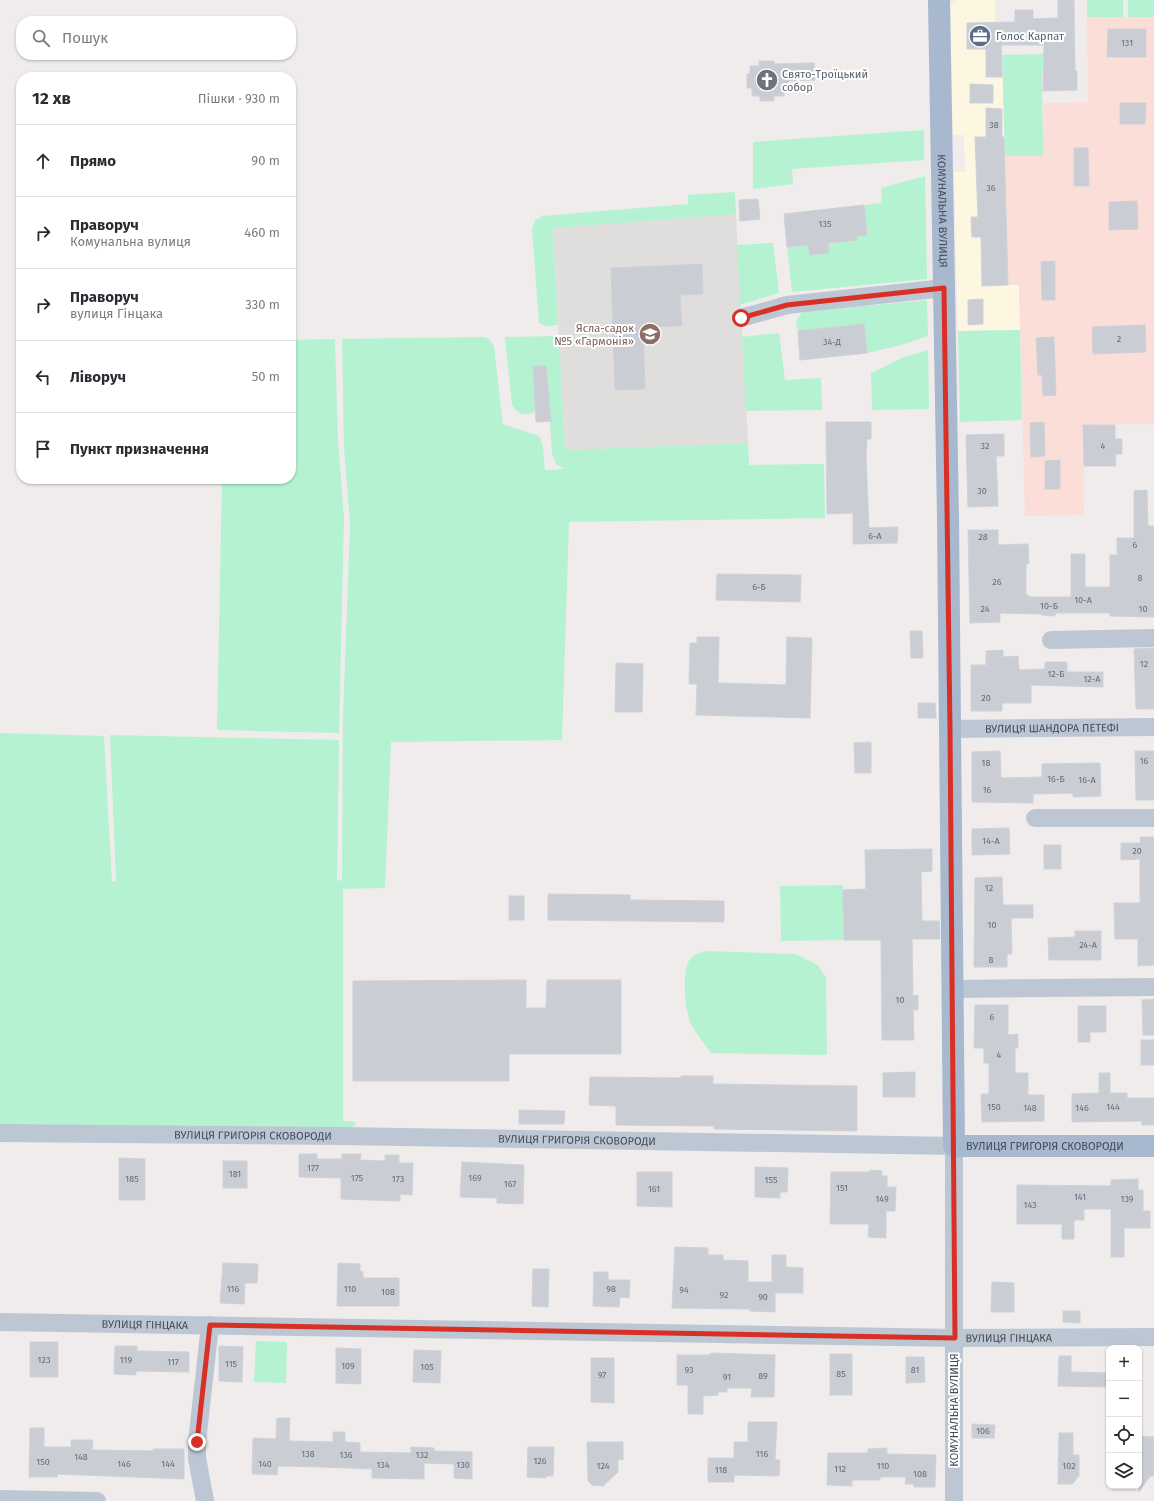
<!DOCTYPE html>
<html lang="uk">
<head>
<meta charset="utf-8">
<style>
  :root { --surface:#fff; --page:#f2f2f3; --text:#2b2b33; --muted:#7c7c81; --line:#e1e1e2 }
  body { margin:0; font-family:"Fira Sans",sans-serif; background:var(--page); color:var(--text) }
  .controls { position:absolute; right:12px; bottom:12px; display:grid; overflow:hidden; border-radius:8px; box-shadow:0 1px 3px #0004 }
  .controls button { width:36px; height:36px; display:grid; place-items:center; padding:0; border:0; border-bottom:1px solid var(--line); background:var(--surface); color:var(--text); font:20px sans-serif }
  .stop { position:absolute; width:12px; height:12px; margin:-9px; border:3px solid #d93025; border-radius:50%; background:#fff }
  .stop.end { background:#d93025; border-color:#fff; box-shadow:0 1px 4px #0008 }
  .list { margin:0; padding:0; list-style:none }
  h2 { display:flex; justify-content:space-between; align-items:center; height:52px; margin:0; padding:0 16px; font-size:17px }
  h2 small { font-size:13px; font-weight:400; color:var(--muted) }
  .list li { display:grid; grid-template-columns:26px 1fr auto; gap:12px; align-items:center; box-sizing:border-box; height:72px; padding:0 16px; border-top:1px solid var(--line) }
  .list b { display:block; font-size:15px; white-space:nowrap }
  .list p { margin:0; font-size:13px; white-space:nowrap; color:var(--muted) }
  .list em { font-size:13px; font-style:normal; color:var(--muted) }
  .icon { flex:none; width:22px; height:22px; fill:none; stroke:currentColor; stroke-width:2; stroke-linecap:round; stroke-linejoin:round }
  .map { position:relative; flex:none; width:1154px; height:1501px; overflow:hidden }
  .search { position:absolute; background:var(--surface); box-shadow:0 1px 3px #0004; left:16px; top:16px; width:280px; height:44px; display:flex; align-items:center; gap:10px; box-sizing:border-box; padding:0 14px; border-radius:16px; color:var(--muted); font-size:15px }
  .panel { position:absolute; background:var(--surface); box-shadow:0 1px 3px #0004; left:16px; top:72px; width:280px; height:412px; border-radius:16px }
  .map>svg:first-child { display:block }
  .commercial { fill:#fdf7e1 }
  .education { fill:#e0dddd }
  .medical { fill:#fcded8 }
  .green { fill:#b5f2d1 }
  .building { fill:#cacdd4; stroke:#cfd1d8 }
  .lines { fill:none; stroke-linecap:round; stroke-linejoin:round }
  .minor { stroke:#bdc7d3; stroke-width:18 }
  .major { stroke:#a8b8ce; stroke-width:22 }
  .route { stroke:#d93025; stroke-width:5 }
  .labels { text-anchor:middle; stroke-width:4; stroke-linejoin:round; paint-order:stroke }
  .number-label { font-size:9px; fill:#656d78 }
  .service-label { font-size:11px; fill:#4e5e75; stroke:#fff; text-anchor:start }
  .worship-label { font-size:11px; fill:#5b616d; stroke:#fff; text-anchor:start }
  .street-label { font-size:11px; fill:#434d5a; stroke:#fff }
  .education-label { font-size:11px; fill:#785e54; stroke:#fff; text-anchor:end }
</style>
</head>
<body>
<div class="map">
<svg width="1154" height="1501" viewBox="0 0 1154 1501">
  <rect width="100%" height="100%" fill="#efeceb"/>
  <polygon class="commercial" points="957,0 995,0 996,54 1002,55 1008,285 1019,285 1020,330 958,331 954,172 965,172 964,135 953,135 950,6"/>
  <polygon class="education" points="736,214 748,443 565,450 553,228"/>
  <polygon class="medical" points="1087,17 1154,17 1154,424 1083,425 1084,515 1025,516 1019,285 1008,285 1005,156 1043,156 1043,103 1088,102"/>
  <g class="green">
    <rect x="1087" y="0" width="36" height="17"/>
    <rect x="1128" y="0" width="26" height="17"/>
    <polygon points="1044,54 1044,70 1042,70 1043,156 1005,156 1002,55"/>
    <polygon points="924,130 924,160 792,169 793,184 753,189 753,142"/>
    <polygon points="925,176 927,279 792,292 787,247 808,245 810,255 829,253 828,243 857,239 856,236 867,235 864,205 882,203 881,188"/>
    <polygon points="735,192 736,214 553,228 558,325 545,326 539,323 532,229 535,220 543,216 688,204 688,195"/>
    <polygon points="773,243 779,293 740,305 737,245"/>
    <polygon points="927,300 928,336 901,345 867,353 864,324 798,331 796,322 802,312"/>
    <polygon points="1020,330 1022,420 960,422 958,331"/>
    <polygon points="779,333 785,380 821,378 822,410 746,411 742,337"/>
    <path d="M559 336 565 450 748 443 749 465 824 464 825 518 569 522 562 740 391 742 385 888 343 889V1121L356 1122 354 1127 0 1128V733L104 736 112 881H116L110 735 339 740 337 881 342 880 343 716 350 524 344 449 342 339 484 337C490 339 491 341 494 347L503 424 539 436 543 446 545 470 565 469 556 464 552 454 546 366 533 367 535 412C525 416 518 415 512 405L505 337Z"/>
    <polygon points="335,339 338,441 344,517 339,733 217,730 222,479 291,479 291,340"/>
    <polygon points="928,350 929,409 872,410 871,373 904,357"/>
    <polygon points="843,885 844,940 781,941 780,886"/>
    <path d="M705 951 795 954 818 965 826 978 827 1055 711 1053C704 1043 695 1033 690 1022 685 1009 681 968 691 958 695 954 700 953 705 951Z"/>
    <polygon points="256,1341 287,1342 286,1383 254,1382"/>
  </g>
  <g class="building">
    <polygon points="1058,0 1074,0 1075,71 1077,71 1077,90 1043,91 1044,45 1001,45 1002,77 986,77 986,49 967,49 967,23 1015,22 1015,10 1033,10 1033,19 1058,18"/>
    <polygon points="1108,29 1146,29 1146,57 1107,57"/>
    <polygon points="759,61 774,61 774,64 814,63 815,80 788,81 788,87 784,87 784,96 774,96 774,101 760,101 760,96 752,96 752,88 747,88 747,74 750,74 750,66 759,66"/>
    <polygon points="970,84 993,85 993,103 970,103"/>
    <polygon points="1120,103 1146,103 1145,124 1120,124"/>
    <polygon points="986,108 1002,109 1002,137 1004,137 1008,285 982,286 981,237 972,237 971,217 978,217 975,137 986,137"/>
    <polygon points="1074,148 1088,148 1089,186 1074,186"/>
    <polygon points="758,199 760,219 740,221 739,200"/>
    <polygon points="1137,201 1138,229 1109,230 1109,202"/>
    <polygon points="864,205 867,235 856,236 857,240 828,243 829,253 810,255 808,245 787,247 784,214"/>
    <polygon points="1055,261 1055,300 1042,300 1041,262"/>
    <polygon points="702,264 703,294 680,295 682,326 643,327 645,389 615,390 611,268"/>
    <polygon points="983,299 983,324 968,325 968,300"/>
    <polygon points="864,324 867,353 800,360 798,331"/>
    <polygon points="1145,325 1146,352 1093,354 1092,327"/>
    <polygon points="1054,337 1056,395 1043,396 1042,375 1038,375 1036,338"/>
    <polygon points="533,366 546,366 551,421 536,422"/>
    <polygon points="826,422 871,422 871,439 867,439 866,458 869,528 898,527 897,543 853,544 853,513 827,514"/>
    <polygon points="1044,422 1045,456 1031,457 1030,423"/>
    <polygon points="1083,425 1115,425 1115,439 1122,439 1122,454 1115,454 1116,466 1084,466"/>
    <polygon points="1004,434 1004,456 996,456 998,506 968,507 966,435"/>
    <polygon points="1060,460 1060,489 1045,489 1045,461"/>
    <polygon points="1147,490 1148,526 1154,526 1154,617 1110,616 1110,613 1055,613 1055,616 1042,615 1042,614 1000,613 1000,622 970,623 968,530 998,530 998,545 1028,544 1029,564 1026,564 1026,595 1029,595 1029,597 1071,597 1071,554 1085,554 1085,587 1110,587 1110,555 1117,555 1117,538 1134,538 1134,491"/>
    <polygon points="717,574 801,575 800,602 716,600"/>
    <polygon points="910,631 922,631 923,658 911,658"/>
    <polygon points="697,637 719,637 718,683 786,685 787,637 812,638 810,718 696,715 697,684 689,684 690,643 697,643"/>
    <polygon points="1154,648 1154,709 1136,709 1134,649"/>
    <polygon points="1003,650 1003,657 1018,656 1019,670 1045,669 1045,662 1067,662 1067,672 1103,672 1103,687 1031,685 1031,703 1002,703 1002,711 971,711 971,665 986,665 986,651"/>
    <polygon points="616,663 643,664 642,712 615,712"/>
    <polygon points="918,703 935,703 936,718 918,718"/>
    <polygon points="871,742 871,773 855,773 854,743"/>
    <polygon points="1000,751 1001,778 1042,777 1042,764 1100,763 1101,796 1073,797 1073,793 1033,794 1033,803 972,802 972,752"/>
    <polygon points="1135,751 1154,751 1154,800 1136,800"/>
    <polygon points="1009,828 1010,854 972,855 972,829"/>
    <polygon points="1140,837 1154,837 1154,965 1138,966 1138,939 1115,939 1114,903 1140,903 1140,859 1121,860 1121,843 1141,843"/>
    <rect x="1044" y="845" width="17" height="24"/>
    <polygon points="932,849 932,871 921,872 922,921 939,921 940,939 912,939 913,996 918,995 918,1010 913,1010 914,1040 882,1040 881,940 844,940 843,890 866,889 865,850"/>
    <polygon points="1002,877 1003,905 1033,905 1033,918 1011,918 1012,954 1007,954 1007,967 974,967 975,878"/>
    <polygon points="548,894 630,895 630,900 724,901 724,922 548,920"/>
    <rect x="509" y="896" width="15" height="24"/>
    <polygon points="1075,931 1101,931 1101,960 1049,960 1048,938 1075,937"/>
    <polygon points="526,980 526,1008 546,1008 547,980 621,980 621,1054 509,1054 509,1081 353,1081 353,981"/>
    <polygon points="1154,999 1154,1035 1143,1035 1142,1000"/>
    <polygon points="975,1005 1008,1005 1008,1035 1018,1034 1018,1048 1015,1048 1015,1073 1028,1073 1028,1095 1044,1095 1044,1121 982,1122 981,1094 989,1094 989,1063 984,1063 984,1048 974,1048"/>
    <polygon points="1078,1006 1106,1006 1106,1032 1090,1032 1090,1042 1078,1042"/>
    <rect x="1141" y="1040" width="13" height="25"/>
    <polygon points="915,1072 915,1097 883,1097 883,1073"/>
    <polygon points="1099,1073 1110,1073 1110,1093 1127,1093 1127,1098 1154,1098 1154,1125 1142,1125 1142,1121 1072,1122 1072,1094 1099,1093"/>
    <polygon points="681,1076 713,1076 713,1084 857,1086 857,1131 714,1129 714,1126 616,1125 616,1106 589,1105 590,1077 681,1078"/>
    <polygon points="519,1110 565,1111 564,1124 519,1124"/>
    <polygon points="299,1154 317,1154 317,1159 342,1159 342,1154 361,1154 360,1160 385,1161 385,1155 399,1155 399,1163 413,1163 412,1195 400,1194 400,1201 341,1199 341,1178 299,1177"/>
    <polygon points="119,1158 145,1159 145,1200 119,1200"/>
    <rect x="223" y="1161" width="24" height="27"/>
    <polygon points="462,1162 524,1165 523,1204 497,1203 497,1198 460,1197"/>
    <polygon points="755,1167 788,1168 787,1192 780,1192 780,1198 755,1197"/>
    <polygon points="870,1170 882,1171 882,1176 887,1176 887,1187 896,1187 895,1211 886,1211 886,1238 868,1237 869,1224 830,1224 831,1172 870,1172"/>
    <polygon points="637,1172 672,1172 672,1207 637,1206"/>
    <polygon points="1138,1179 1138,1190 1143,1190 1143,1211 1150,1211 1150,1228 1124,1228 1124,1257 1111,1257 1111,1209 1084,1209 1084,1220 1074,1220 1074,1239 1062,1239 1062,1224 1017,1224 1017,1185 1111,1186 1111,1180"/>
    <polygon points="675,1247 708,1248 708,1255 723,1255 723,1260 748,1261 748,1282 772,1282 772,1255 786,1255 786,1267 803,1268 803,1293 775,1293 775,1312 750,1311 750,1309 672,1308"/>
    <polygon points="223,1263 258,1264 257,1283 245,1283 244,1304 220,1303"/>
    <polygon points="338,1263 360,1264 360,1271 363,1272 363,1278 399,1278 399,1306 337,1306"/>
    <polygon points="533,1269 549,1269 548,1307 532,1306"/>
    <polygon points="594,1272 608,1272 608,1280 630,1280 629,1298 620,1297 619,1307 593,1306"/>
    <polygon points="992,1282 1014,1283 1014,1312 991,1312"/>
    <polygon points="1063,1311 1080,1311 1080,1323 1063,1322"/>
    <rect x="30" y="1342" width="28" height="35"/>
    <polygon points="115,1346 137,1346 137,1351 189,1352 189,1372 136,1371 136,1375 114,1374"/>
    <polygon points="219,1346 243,1347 242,1382 219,1381"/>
    <polygon points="336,1348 361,1349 361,1384 336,1383"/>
    <polygon points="414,1350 441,1351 440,1383 413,1382"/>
    <polygon points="711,1353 775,1355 774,1397 751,1397 752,1388 727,1388 727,1392 718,1392 718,1395 703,1396 703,1414 688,1414 688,1385 677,1385 677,1355 710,1355"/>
    <rect x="830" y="1354" width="22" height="41"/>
    <polygon points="1059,1356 1071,1356 1071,1372 1109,1373 1109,1387 1058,1386"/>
    <polygon points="906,1357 924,1357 925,1382 906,1383"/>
    <polygon points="591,1358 614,1358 614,1403 591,1402"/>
    <polygon points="277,1418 290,1418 289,1441 333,1442 333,1432 345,1432 345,1442 360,1443 360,1452 411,1453 411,1447 434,1448 434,1451 472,1452 472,1479 454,1478 454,1464 424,1463 424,1479 372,1478 372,1469 322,1467 278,1466 277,1475 252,1474 253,1438 276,1439"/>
    <polygon points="748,1422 777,1422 775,1460 780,1460 779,1476 734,1475 734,1482 708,1482 708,1458 734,1458 734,1442 748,1442"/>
    <polygon points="972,1424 995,1425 994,1438 972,1438"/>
    <polygon points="30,1428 44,1428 44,1447 71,1447 71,1440 93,1440 92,1450 153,1451 153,1449 184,1449 184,1479 57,1474 57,1477 29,1477"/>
    <polygon points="1059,1433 1073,1433 1073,1455 1079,1455 1079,1476 1072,1484 1058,1484"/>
    <polygon points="1139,1436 1154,1437 1154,1476 1150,1476 1139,1492"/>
    <polygon points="587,1442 623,1442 623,1460 618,1459 618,1472 603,1486 592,1485 588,1481"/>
    <polygon points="528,1447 554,1447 553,1476 546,1476 546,1478 527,1477"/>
    <polygon points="887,1448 887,1454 936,1455 935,1487 914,1487 914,1484 905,1484 906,1477 880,1477 880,1480 852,1480 852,1486 827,1485 828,1453 868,1453 868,1449"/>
  </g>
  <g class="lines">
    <g class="minor">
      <polyline points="741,318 787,305 944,288"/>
      <polyline points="1051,640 1154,638"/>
      <path id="s1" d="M950 729 1154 727"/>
      <polyline points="1035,818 1154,818"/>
      <polyline points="952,989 1154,987"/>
      <path id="s2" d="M0 1133 340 1136 954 1146V1501"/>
      <path id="s3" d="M0 1322 955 1338 1154 1337"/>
      <polyline points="0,1499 97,1501"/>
      <polyline points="205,1501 197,1458 197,1442 210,1325"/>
    </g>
    <path class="major" id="s4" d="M939 0 948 518 954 1146H1154"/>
  </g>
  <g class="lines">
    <polyline class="route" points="197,1442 210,1325 955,1338 950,729 944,288 787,305 741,318"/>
  </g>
  <defs>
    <g id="office-disc" transform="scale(1.15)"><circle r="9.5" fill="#5c6f8a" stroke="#fff"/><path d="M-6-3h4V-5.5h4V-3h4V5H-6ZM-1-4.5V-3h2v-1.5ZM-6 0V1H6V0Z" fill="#fff"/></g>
    <g id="church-disc" transform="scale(1.15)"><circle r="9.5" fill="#6b7280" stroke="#fff"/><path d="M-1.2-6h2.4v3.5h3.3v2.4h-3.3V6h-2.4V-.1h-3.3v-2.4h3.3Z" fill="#fff"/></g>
    <g id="school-disc" transform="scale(1.15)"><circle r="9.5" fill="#8d6e63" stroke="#fff"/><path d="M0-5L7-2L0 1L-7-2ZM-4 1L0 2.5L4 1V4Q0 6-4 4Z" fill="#fff"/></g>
  </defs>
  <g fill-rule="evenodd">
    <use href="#office-disc" x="980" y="36"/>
    <use href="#church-disc" x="767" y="80"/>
    <use href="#school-disc" x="650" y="334"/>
  </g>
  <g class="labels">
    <g class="number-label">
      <text x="1127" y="46">131</text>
      <text x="994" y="128">38</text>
      <text x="991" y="191">36</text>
      <text x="825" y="227">135</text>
      <text x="1119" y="342">2</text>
      <text x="832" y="345">34-Д</text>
      <text x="985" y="449">32</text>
      <text x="1103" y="449">4</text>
      <text x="982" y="494">30</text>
      <text x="875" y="539">6-А</text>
      <text x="983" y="540">28</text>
      <text x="1135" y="548">6</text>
      <text x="1140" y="581">8</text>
      <text x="997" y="585">26</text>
      <text x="759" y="590">6-Б</text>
      <text x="1083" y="603">10-А</text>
      <text x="1049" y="609">10-Б</text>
      <text x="985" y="612">24</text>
      <text x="1143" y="612">10</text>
      <text x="1144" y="667">12</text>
      <text x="1056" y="677">12-Б</text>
      <text x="1092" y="682">12-А</text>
      <text x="986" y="701">20</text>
      <text x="1144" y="764">16</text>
      <text x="986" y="766">18</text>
      <text x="1056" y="782">16-Б</text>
      <text x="1087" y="783">16-А</text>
      <text x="987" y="793">16</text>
      <text x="991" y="844">14-А</text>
      <text x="1137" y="854">20</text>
      <text x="989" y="891">12</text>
      <text x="992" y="928">10</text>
      <text x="1088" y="948">24-А</text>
      <text x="991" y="963">8</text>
      <text x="900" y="1003">10</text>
      <text x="992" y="1020">6</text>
      <text x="999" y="1058">4</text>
      <text x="994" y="1110">150</text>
      <text x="1113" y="1110">144</text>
      <text x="1030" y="1111">148</text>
      <text x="1082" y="1111">146</text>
      <text x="313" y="1171">177</text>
      <text x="235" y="1177">181</text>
      <text x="357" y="1181">175</text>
      <text x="475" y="1181">169</text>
      <text x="132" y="1182">185</text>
      <text x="398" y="1182">173</text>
      <text x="771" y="1183">155</text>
      <text x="510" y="1187">167</text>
      <text x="842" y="1191">151</text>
      <text x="654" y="1192">161</text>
      <text x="1080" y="1200">141</text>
      <text x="882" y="1202">149</text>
      <text x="1127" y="1202">139</text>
      <text x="1030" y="1208">143</text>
      <text x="233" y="1292">116</text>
      <text x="350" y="1292">110</text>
      <text x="611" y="1292">98</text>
      <text x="684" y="1293">94</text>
      <text x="388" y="1295">108</text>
      <text x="724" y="1298">92</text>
      <text x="763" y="1300">90</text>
      <text x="44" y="1363">123</text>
      <text x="126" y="1363">119</text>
      <text x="173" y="1365">117</text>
      <text x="231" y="1367">115</text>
      <text x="348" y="1369">109</text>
      <text x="427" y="1370">105</text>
      <text x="689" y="1373">93</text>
      <text x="915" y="1373">81</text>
      <text x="841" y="1377">85</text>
      <text x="602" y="1378">97</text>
      <text x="763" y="1379">89</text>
      <text x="727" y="1380">91</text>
      <text x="983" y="1434">106</text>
      <text x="308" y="1457">138</text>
      <text x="762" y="1457">116</text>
      <text x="346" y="1458">136</text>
      <text x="422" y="1458">132</text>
      <text x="81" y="1460">148</text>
      <text x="540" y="1464">126</text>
      <text x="43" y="1465">150</text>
      <text x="124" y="1467">146</text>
      <text x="168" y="1467">144</text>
      <text x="265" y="1467">140</text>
      <text x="383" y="1468">134</text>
      <text x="463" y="1468">130</text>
      <text x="603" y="1469">124</text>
      <text x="883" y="1469">110</text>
      <text x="1069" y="1469">102</text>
      <text x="840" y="1472">112</text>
      <text x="721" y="1473">118</text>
      <text x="920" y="1477">108</text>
    </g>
    <g class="service-label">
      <text x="996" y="40">Голос Карпат</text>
    </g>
    <g class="worship-label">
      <text x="782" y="78">Свято-Троїцький<tspan x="782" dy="13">собор</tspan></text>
    </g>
    <g class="street-label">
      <text dy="4" stroke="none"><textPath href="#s4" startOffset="211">КОМУНАЛЬНА ВУЛИЦЯ</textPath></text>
      <text dy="4" stroke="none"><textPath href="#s1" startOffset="102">ВУЛИЦЯ ШАНДОРА ПЕТЕФІ</textPath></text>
      <text dy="4" stroke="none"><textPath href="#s2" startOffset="253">ВУЛИЦЯ ГРИГОРІЯ СКОВОРОДИ</textPath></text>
      <text dy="4" stroke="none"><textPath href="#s2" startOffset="577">ВУЛИЦЯ ГРИГОРІЯ СКОВОРОДИ</textPath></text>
      <text dy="4" stroke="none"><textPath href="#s4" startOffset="1237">ВУЛИЦЯ ГРИГОРІЯ СКОВОРОДИ</textPath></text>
      <text dy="4" stroke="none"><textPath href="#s3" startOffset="145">ВУЛИЦЯ ГІНЦАКА</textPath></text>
      <text dy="4" stroke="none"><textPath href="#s3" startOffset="1009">ВУЛИЦЯ ГІНЦАКА</textPath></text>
      <text transform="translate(954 1410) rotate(-90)" y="4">КОМУНАЛЬНА ВУЛИЦЯ</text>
    </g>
    <g class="education-label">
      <text x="634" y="332">Ясла-садок<tspan x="634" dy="13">№5 «Гармонія»</tspan></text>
    </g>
  </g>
</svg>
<div class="controls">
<button>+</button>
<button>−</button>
<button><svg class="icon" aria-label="locate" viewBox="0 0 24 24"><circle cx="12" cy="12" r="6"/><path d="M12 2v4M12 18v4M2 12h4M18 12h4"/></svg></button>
<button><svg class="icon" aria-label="layers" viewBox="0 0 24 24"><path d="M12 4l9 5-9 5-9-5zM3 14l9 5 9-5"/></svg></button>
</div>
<div class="stop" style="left:741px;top:318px"></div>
<div class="stop end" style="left:197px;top:1442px"></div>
<div class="search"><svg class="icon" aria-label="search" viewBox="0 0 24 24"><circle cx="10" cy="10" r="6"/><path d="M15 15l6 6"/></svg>Пошук</div>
<section class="panel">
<h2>12 хв<small>Пішки · 930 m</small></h2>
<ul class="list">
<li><svg class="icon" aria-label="ahead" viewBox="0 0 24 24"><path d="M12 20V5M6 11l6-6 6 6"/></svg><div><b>Прямо</b></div><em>90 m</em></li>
<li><svg class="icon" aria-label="right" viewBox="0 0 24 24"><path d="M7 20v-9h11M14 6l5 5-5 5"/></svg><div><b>Праворуч</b><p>Комунальна вулиця</p></div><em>460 m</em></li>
<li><svg class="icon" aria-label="right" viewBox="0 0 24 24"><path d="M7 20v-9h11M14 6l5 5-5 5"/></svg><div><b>Праворуч</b><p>вулиця Гінцака</p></div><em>330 m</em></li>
<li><svg class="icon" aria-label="left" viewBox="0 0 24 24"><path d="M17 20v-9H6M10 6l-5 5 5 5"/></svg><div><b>Ліворуч</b></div><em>50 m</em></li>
<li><svg class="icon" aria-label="arrive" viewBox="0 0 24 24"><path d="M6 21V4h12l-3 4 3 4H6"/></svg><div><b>Пункт призначення</b></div></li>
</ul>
</section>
</div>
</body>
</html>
